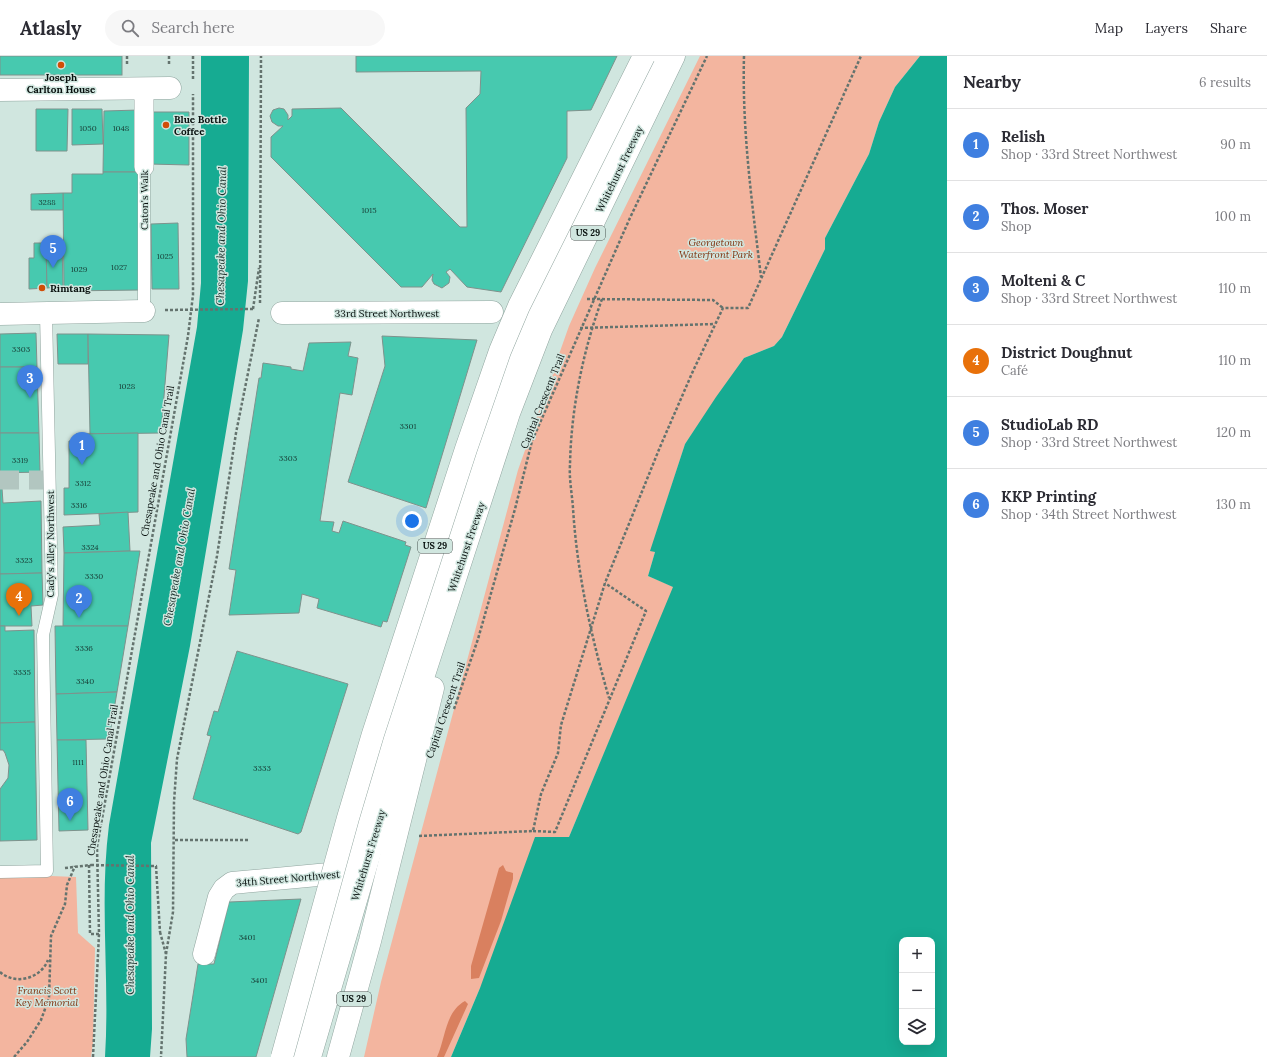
<!DOCTYPE html>
<html lang="en">
<head>
<meta charset="utf-8">
<style>
  :root { --surface:#fff; --page:#f7f7f7; --text:#2b2b33; --muted:#7c7c81; --line:#e1e1e2; --accent:#0f766e }
  body { margin:0; font-family:Lora,serif; background:var(--page); color:var(--text) }
  .controls { position:absolute; right:12px; bottom:12px; display:grid; overflow:hidden; border-radius:8px; box-shadow:0 4px 16px #0002 }
  .controls button { width:36px; height:36px; display:grid; place-items:center; padding:0; border:0; border-bottom:1px solid var(--line); background:var(--surface); color:var(--text); font:20px sans-serif }
  .you { position:absolute; left:412px; top:465px; width:14px; height:14px; margin:-10px; border:3px solid #fff; border-radius:50%; background:#1a73e8; box-shadow:0 0 0 6px #1a73e833 }
  .badge { display:grid; place-items:center; width:26px; height:26px; border-radius:50%; background:var(--accent); color:#fff; font-size:13px; font-weight:700 }
  .pin { position:absolute; translate:-50% -33px; filter:drop-shadow(0 1px 2px #0008) }
  .pin::after { content:''; position:absolute; top:21px; width:14px; height:12px; background:inherit; clip-path:polygon(0 0,100% 0,50% 100%) }
  .list { margin:0; padding:0; list-style:none }
  h2 { display:flex; justify-content:space-between; align-items:center; height:52px; margin:0; padding:0 16px; font-size:17px }
  h2 small { font-size:13px; font-weight:400; color:var(--muted) }
  .list li { display:grid; grid-template-columns:26px 1fr auto; gap:12px; align-items:center; box-sizing:border-box; height:72px; padding:0 16px; border-top:1px solid var(--line) }
  .list b { display:block; font-size:15px; white-space:nowrap }
  .list p { margin:0; font-size:13px; white-space:nowrap; color:var(--muted) }
  .list em { font-size:13px; font-style:normal; color:var(--muted) }
  .icon { flex:none; width:22px; height:22px; fill:none; stroke:currentColor; stroke-width:2; stroke-linecap:round; stroke-linejoin:round }
  .map { position:relative; flex:none; width:947px; height:1001px; overflow:hidden }
  header { display:flex; align-items:center; gap:24px; box-sizing:border-box; height:56px; padding:0 20px; background:var(--surface); border-bottom:1px solid var(--line) }
  header strong { font-size:19px }
  nav { display:flex; gap:22px; margin-inline-start:auto; font-size:14px }
  .search { width:280px; height:36px; background:var(--page); display:flex; align-items:center; gap:10px; box-sizing:border-box; padding:0 14px; border-radius:22px; color:var(--muted); font-size:15px }
  main { display:flex }
  aside { flex:1; background:var(--surface) }
  .map>svg:first-child { display:block }
  .green { fill:#f3b59f }
  .forest { fill:#d9805f }
  .water { fill:#16ab92; fill-rule:evenodd }
  .building { fill:#47c9af; stroke:#7e928c }
  .lines { fill:none; stroke-linecap:round; stroke-linejoin:round }
  .pedestrian-tunnel { stroke:#b2c6c0; stroke-width:19; stroke-dasharray:19 10; stroke-linecap:butt }
  .service-casing { stroke:#90a59f; stroke-width:13 }
  .pedestrian-casing { stroke:#90a59f; stroke-width:20 }
  .minor-casing { stroke:#90a59f; stroke-width:23 }
  .motorway-casing { stroke:#90a59f; stroke-width:23 }
  .path { stroke:#64736e; stroke-width:2.5; stroke-dasharray:3 2; stroke-linecap:butt }
  .service { stroke:#fff; stroke-width:12 }
  .pedestrian { stroke:#fff; stroke-width:19 }
  .minor { stroke:#fff; stroke-width:22 }
  .motorway { stroke:#fff; stroke-width:22 }
  .motorway-bridge-casing { stroke:#90a59f; stroke-width:23; stroke-linecap:butt }
  .path-bridge { stroke:#64736e; stroke-width:2.5; stroke-dasharray:3 2; stroke-linecap:butt }
  .motorway-bridge { stroke:#fff; stroke-width:22 }
  .poi-dot { fill:#d14d07; stroke:#d0e6df; stroke-width:1.5 }
  .labels { text-anchor:middle; stroke-width:3; stroke-linejoin:round; paint-order:stroke }
  .number-label { font-size:8px; fill:#183e36 }
  .shield { fill:#d0e6df; stroke:#44504d; stroke-width:1 }
  .shield-label { font-size:9px; font-weight:bold; fill:#08100e }
  .poi-label { font-size:10px; font-weight:bold; fill:#08100e; stroke:#d0e6df; text-anchor:start }
  .street-label { font-size:10px; fill:#08100e; stroke:#d0e6df }
  .park-label { font-size:10px; font-style:italic; fill:#81310d; stroke:#d0e6df }
  .water-label { font-size:11px; font-style:italic; fill:#1a302b; stroke:#d0e6df }
</style>
</head>
<body>
<header>
<strong>Atlasly</strong>
<div class="search"><svg class="icon" aria-label="search" viewBox="0 0 24 24"><circle cx="10" cy="10" r="6"/><path d="M15 15l6 6"/></svg>Search here</div>
<nav><a>Map</a><a>Layers</a><a>Share</a></nav>
</header>
<main>
<div class="map">
<svg width="947" height="1001" viewBox="0 0 947 1001">
  <rect width="100%" height="100%" fill="#d0e6df"/>
  <g class="green">
    <polygon points="700,0 920,0 895,31 879,66 869,98 825,182 825,193 782,281 774,290 744,302 685,388 651,494 655,496 648,520 674,531 569,781 480,932 451,1001 364,1001 381,926 518,414 569,270 595,212"/>
    <polygon points="0,818 76,821 78,877 95,892 93,987 91,1001 0,1001"/>
  </g>
  <g class="forest">
    <polygon points="503,809 506,815 513,817 513,823 501,865 479,922 471,923 471,910 499,812"/>
    <path d="M465 945 468 948 444 1001H437C446 981 445 956 465 945Z"/>
  </g>
  <g class="water">
    <path d="M201 0H249L248 225 243 274 190 590 151 787 152 973 150 1001H105C110 924 99 846 109 769L197 271 201 227Z"/>
    <path d="M920 0H947V1001H451L480 932 535 781H569L673 531 648 520 655 496 650 495 685 388 716 341 744 302 774 290 782 281 825 193V182L869 98 879 66 895 31ZM902 884H932V986H902Z"/>
  </g>
  <g class="building">
    <rect x="0" y="0" width="122" height="19"/>
    <polygon points="356,0 617,0 591,54 567,55 567,102 501,236 467,231 450,213 446,216 450,221 449,227 442,232 434,228 432,224 433,218 422,231 401,231 271,101 271,81 283,70 278,70 272,66 270,60 273,54 279,52 284,53 288,59 288,64 292,60 292,53 341,52 460,171 467,171 466,52 480,38 481,15 356,16"/>
    <polygon points="36,53 68,53 67,95 36,95"/>
    <polygon points="72,53 102,53 103,88 72,89"/>
    <polygon points="139,54 139,116 103,116 104,55"/>
    <polygon points="149,56 189,56 189,109 149,108"/>
    <polygon points="103,116 139,116 140,234 64,235 63,137 72,137 72,118 103,118"/>
    <polygon points="63,137 63,154 31,154 31,138"/>
    <polygon points="178,167 179,233 152,233 151,168"/>
    <polygon points="34,187 46,187 47,232 29,233 29,202 34,202"/>
    <polygon points="46,187 62,187 63,231 47,232"/>
    <polygon points="36,277 37,311 0,311 0,278"/>
    <polygon points="57,278 88,278 88,308 58,308"/>
    <polygon points="88,278 169,279 161,377 90,378"/>
    <polygon points="382,280 477,284 426,452 348,426 385,310"/>
    <polygon points="351,286 348,300 358,302 352,339 340,337 320,465 334,466 332,475 339,477 343,465 406,486 405,489 411,491 387,566 383,565 381,571 317,552 319,543 302,538 299,557 229,559 236,514 229,513 259,322 261,322 263,307 291,311 291,313 303,315 309,287"/>
    <polygon points="0,311 37,311 39,377 0,377"/>
    <polygon points="0,377 39,377 40,416 0,417"/>
    <polygon points="138,377 138,456 64,459 64,432 69,432 69,385 76,385 76,378"/>
    <polygon points="0,432 2,432 3,447 41,445 42,517 0,518"/>
    <polygon points="128,456 130,495 64,497 63,471 100,469 99,458"/>
    <polygon points="130,495 140,495 128,570 63,570 64,497"/>
    <polygon points="42,517 43,549 31,550 32,570 0,570 0,518"/>
    <polygon points="0,570 5,570 5,575 34,574 35,666 0,667"/>
    <polygon points="55,570 128,570 117,636 56,638"/>
    <polygon points="237,595 348,628 301,776 298,778 193,743 211,680 207,679 214,655 218,656"/>
    <polygon points="117,636 109,683 57,684 56,638"/>
    <polygon points="35,666 37,784 0,785 0,733 8,722 9,709 5,697 3,694 0,694 0,667"/>
    <polygon points="57,684 86,684 88,774 59,775"/>
    <polygon points="301,843 256,1001 187,1001 186,983 198,908 214,908 229,846"/>
  </g>
  <g class="lines">
    <polyline class="pedestrian-tunnel" points="0,424 49,424"/>
    <g class="service-casing">
      <g id="service">
        <polyline points="144,111 144,255"/>
        <polyline points="0,816 47,815 43,579 52,539 46,257"/>
      </g>
    </g>
    <g class="pedestrian-casing">
      <polyline id="pedestrian" points="144,33 144,111"/>
    </g>
    <g class="minor-casing">
      <g id="minor">
        <polyline points="0,34 170,32"/>
        <polyline points="282,257 492,256"/>
        <polyline points="0,258 144,255"/>
        <polyline points="204,898 219,841 224,833 232,827 350,816"/>
        <polyline points="298,1001 350,816 463,445 495,349 530,256 658,0"/>
      </g>
    </g>
    <g class="motorway-casing">
      <g id="motorway">
        <polyline points="310,1001 405,677 509,357 541,274 674,0"/>
        <polyline points="338,1001 370,885 433,632"/>
      </g>
    </g>
    <g class="path">
      <polyline points="127,0 127,9"/>
      <polyline points="169,0 169,10"/>
      <polyline points="193,0 193,25"/>
      <path d="M744 0C742 76 752 146 761 221"/>
      <polyline points="587,243 713,244 723,252"/>
      <path d="M602 243C583 295 571 353 570 409 569 423 572 438 573 452 577 517 591 580 609 642"/>
      <polyline points="260,247 261,0"/>
      <polyline points="253,253 259,212"/>
      <polyline points="580,272 715,268"/>
      <polyline points="454,653 478,583 515,453 532,385 629,164 707,0"/>
      <polyline points="533,775 555,776 646,555 605,527"/>
      <polyline points="419,780 533,775 541,738 558,697 561,669 605,527 660,391 693,315 723,252 748,252 861,0"/>
      <polyline points="175,784 248,784"/>
      <polyline points="89,809 90,878 99,878 97,791 188,280 193,239 193,38"/>
      <polyline points="65,812 91,809"/>
      <polyline points="160,876 166,898 161,1001"/>
      <polyline points="166,898 173,856 174,746 177,703 217,500 236,377 259,262"/>
      <path d="M0 916C16 930 41 922 48 904"/>
      <polyline points="14,1001 27,986 41,964 49,942 51,880 65,848 67,829 75,810"/>
      <polyline points="93,1001 99,878"/>
    </g>
    <use href="#service" class="service"/>
    <use href="#pedestrian" class="pedestrian"/>
    <use href="#minor" class="minor"/>
    <use href="#motorway" class="motorway"/>
    <g class="motorway-bridge-casing">
      <polyline id="motorway-bridge" points="282,1001 348,762 373,678 466,393 500,295 519,250 644,0"/>
    </g>
    <g class="path-bridge">
      <polyline points="165,254 253,253"/>
      <polyline points="91,809 156,810 160,876"/>
    </g>
    <use href="#motorway-bridge" class="motorway-bridge"/>
  </g>
  <g class="poi-dot">
    <circle cx="61" cy="9" r="4"/>
    <circle cx="166" cy="69" r="4"/>
    <circle cx="42" cy="232" r="4"/>
  </g>
  <g class="labels">
    <g class="number-label">
      <text x="88" y="75">1050</text>
      <text x="121" y="75">1048</text>
      <text x="47" y="149">3288</text>
      <text x="369" y="157">1015</text>
      <text x="165" y="203">1025</text>
      <text x="119" y="214">1027</text>
      <text x="79" y="216">1029</text>
      <text x="21" y="296">3303</text>
      <text x="127" y="333">1028</text>
      <text x="408" y="373">3301</text>
      <text x="288" y="405">3303</text>
      <text x="20" y="407">3319</text>
      <text x="83" y="430">3312</text>
      <text x="79" y="452">3316</text>
      <text x="90" y="494">3324</text>
      <text x="24" y="507">3323</text>
      <text x="94" y="523">3330</text>
      <text x="84" y="595">3336</text>
      <text x="22" y="619">3335</text>
      <text x="85" y="628">3340</text>
      <text x="78" y="709">1111</text>
      <text x="262" y="715">3333</text>
      <text x="247" y="884">3401</text>
      <text x="259" y="927">3401</text>
    </g>
    <g class="shield">
      <rect x="571" y="170" width="34" height="14" rx="3"/>
      <rect x="418" y="483" width="34" height="14" rx="3"/>
      <rect x="337" y="936" width="34" height="14" rx="3"/>
    </g>
    <g class="shield-label">
      <text x="588" y="180">US 29</text>
      <text x="435" y="493">US 29</text>
      <text x="354" y="946">US 29</text>
    </g>
    <g class="poi-label">
      <text x="61" y="25" text-anchor="middle">Joseph<tspan x="61" dy="12">Carlton House</tspan></text>
      <text x="174" y="67">Blue Bottle<tspan x="174" dy="12">Coffee</tspan></text>
      <text x="50" y="236">Rimtang</text>
    </g>
    <g class="street-label">
      <text transform="translate(619 113) rotate(-64)" y="4">Whitehurst Freeway</text>
      <text transform="translate(144 144) rotate(-90)" y="4">Caton's Walk</text>
      <text x="387" y="261">33rd Street Northwest</text>
      <text transform="translate(542 345) rotate(-68)" y="4">Capital Crescent Trail</text>
      <text transform="translate(157 405) rotate(-80)" y="4">Chesapeake and Ohio Canal Trail</text>
      <text transform="translate(50 488) rotate(-90)" y="4">Cady's Alley Northwest</text>
      <text transform="translate(466 491) rotate(-71)" y="4">Whitehurst Freeway</text>
      <text transform="translate(445 654) rotate(-71)" y="4">Capital Crescent Trail</text>
      <text transform="translate(102 724) rotate(-81)" y="4">Chesapeake and Ohio Canal Trail</text>
      <text transform="translate(368 799) rotate(-73)" y="4">Whitehurst Freeway</text>
      <text transform="translate(288 822) rotate(-5)" y="4">34th Street Northwest</text>
    </g>
    <g class="park-label">
      <text x="716" y="190">Georgetown<tspan x="716" dy="12">Waterfront Park</tspan></text>
      <text x="47" y="938">Francis Scott<tspan x="47" dy="12">Key Memorial</tspan></text>
    </g>
    <g class="water-label">
      <text transform="translate(221 180) rotate(-89)" y="4">Chesapeake and Ohio Canal</text>
      <text transform="translate(179 501) rotate(-80)" y="4">Chesapeake and Ohio Canal</text>
      <text transform="translate(130 869) rotate(-90)" y="4">Chesapeake and Ohio Canal</text>
    </g>
  </g>
</svg>
<div class="controls">
<button>+</button>
<button>−</button>
<button><svg class="icon" aria-label="layers" viewBox="0 0 24 24"><path d="M12 4l9 5-9 5-9-5zM3 14l9 5 9-5"/></svg></button>
</div>
<div class="you"></div>
<div class="pin badge" style="left:82px;top:409px;background:#3f7fe0">1</div>
<div class="pin badge" style="left:79px;top:562px;background:#3f7fe0">2</div>
<div class="pin badge" style="left:30px;top:342px;background:#3f7fe0">3</div>
<div class="pin badge" style="left:19px;top:560px;background:#e8710a">4</div>
<div class="pin badge" style="left:53px;top:212px;background:#3f7fe0">5</div>
<div class="pin badge" style="left:70px;top:765px;background:#3f7fe0">6</div>
</div>
<aside>
<h2>Nearby<small>6 results</small></h2>
<ul class="list">
<li><span class="badge" style="background:#3f7fe0">1</span><div><b>Relish</b><p>Shop · 33rd Street Northwest</p></div><em>90 m</em></li>
<li><span class="badge" style="background:#3f7fe0">2</span><div><b>Thos. Moser</b><p>Shop</p></div><em>100 m</em></li>
<li><span class="badge" style="background:#3f7fe0">3</span><div><b>Molteni &amp; C</b><p>Shop · 33rd Street Northwest</p></div><em>110 m</em></li>
<li><span class="badge" style="background:#e8710a">4</span><div><b>District Doughnut</b><p>Café</p></div><em>110 m</em></li>
<li><span class="badge" style="background:#3f7fe0">5</span><div><b>StudioLab RD</b><p>Shop · 33rd Street Northwest</p></div><em>120 m</em></li>
<li><span class="badge" style="background:#3f7fe0">6</span><div><b>KKP Printing</b><p>Shop · 34th Street Northwest</p></div><em>130 m</em></li>
</ul>
</aside>
</main>
</body>
</html>
